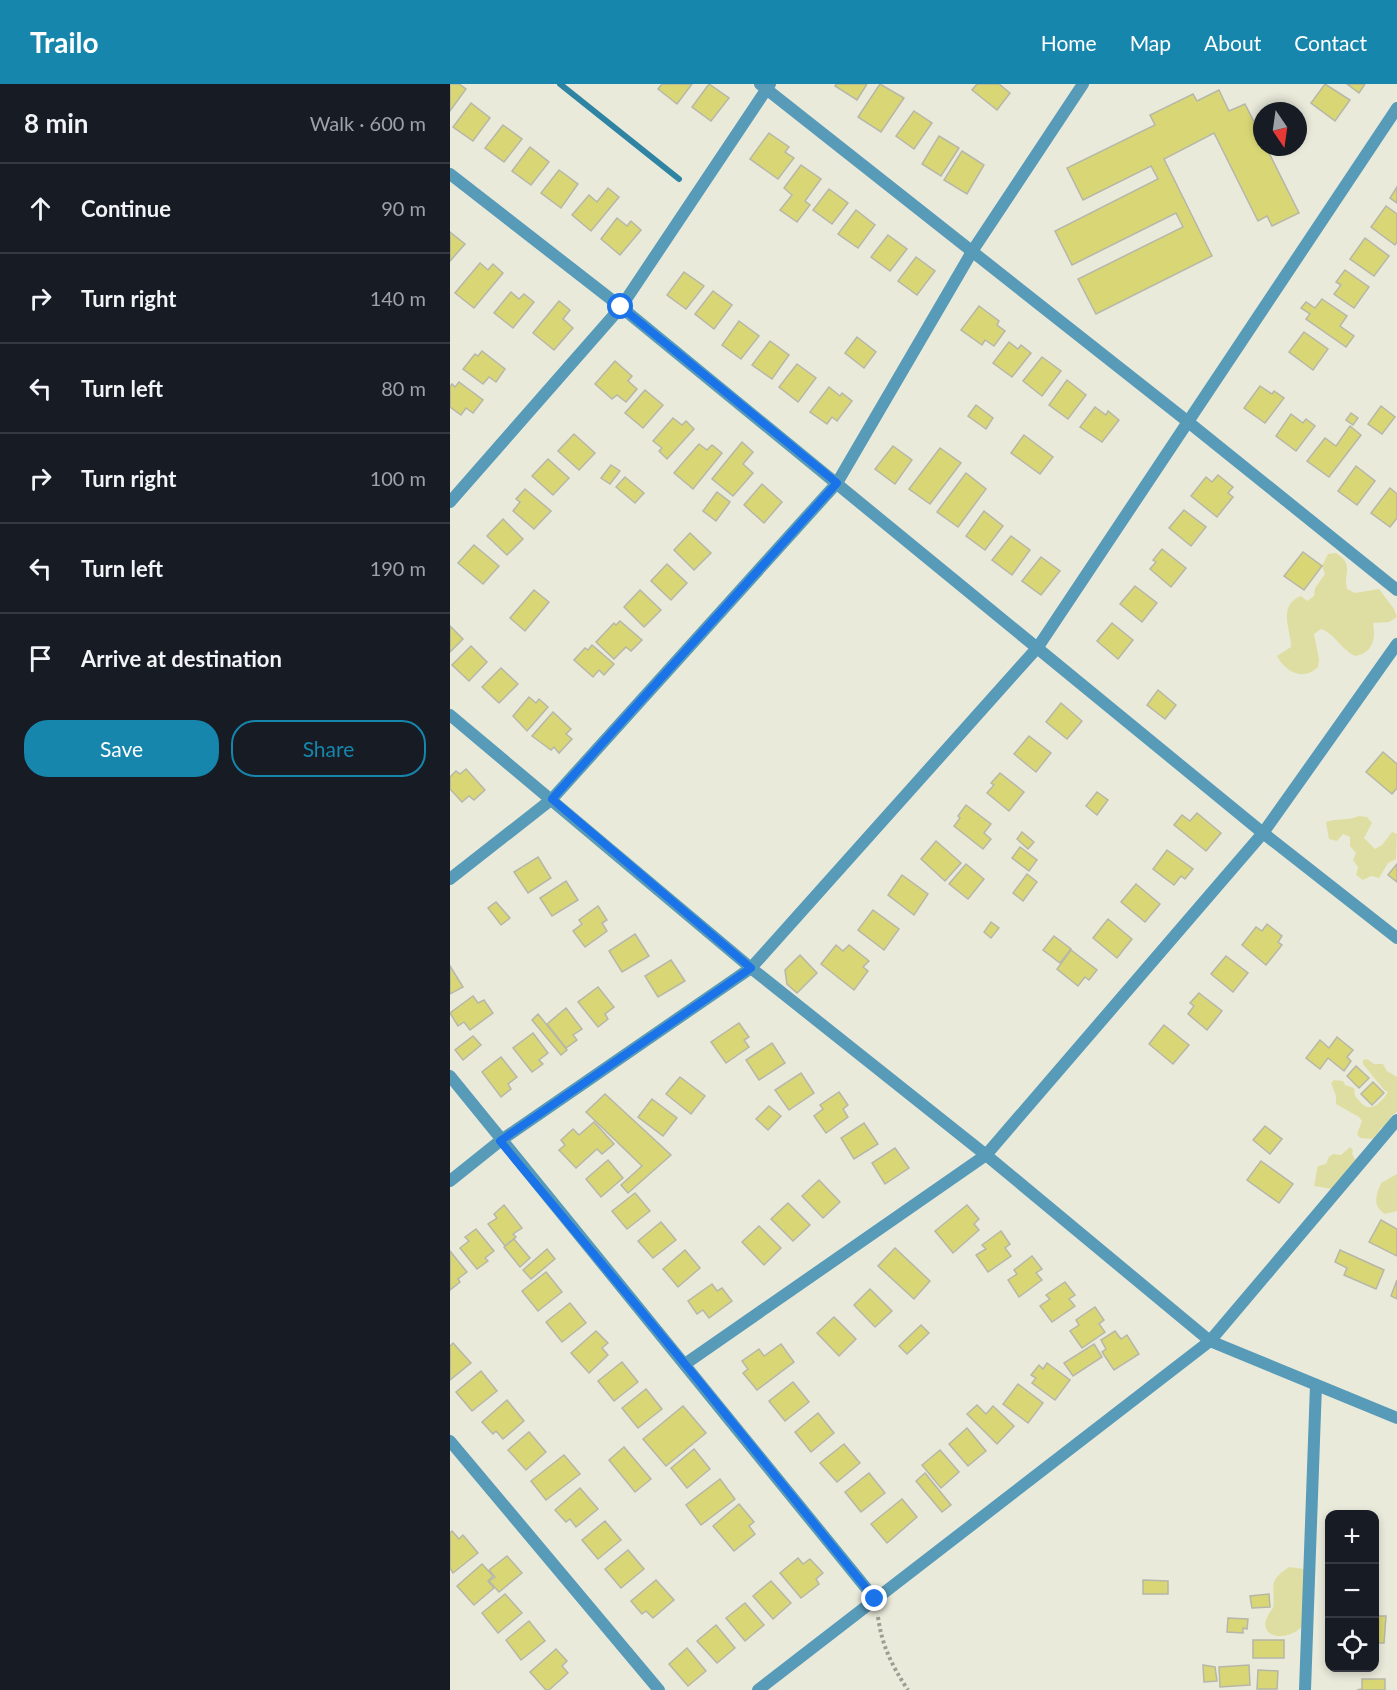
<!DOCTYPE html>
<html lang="en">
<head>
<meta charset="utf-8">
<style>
  :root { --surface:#171b24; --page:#20242c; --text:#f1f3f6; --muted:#9ea1a6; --line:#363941; --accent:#1686ad }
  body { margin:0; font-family:Lato,sans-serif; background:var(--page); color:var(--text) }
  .controls { position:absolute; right:18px; bottom:18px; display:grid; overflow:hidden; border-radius:12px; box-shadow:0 3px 9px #0003 }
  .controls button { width:54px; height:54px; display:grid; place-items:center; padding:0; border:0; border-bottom:2px solid var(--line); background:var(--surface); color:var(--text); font:30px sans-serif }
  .compass { position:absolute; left:803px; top:18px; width:54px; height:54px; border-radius:50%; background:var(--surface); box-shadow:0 3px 9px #0003; rotate:167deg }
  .stop { position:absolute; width:18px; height:18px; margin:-14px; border:4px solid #1a73e8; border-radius:50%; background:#fff }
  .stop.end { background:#1a73e8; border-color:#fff; box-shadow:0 2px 6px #0008 }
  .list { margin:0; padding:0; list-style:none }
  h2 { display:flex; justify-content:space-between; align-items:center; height:78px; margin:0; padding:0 24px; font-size:26px }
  h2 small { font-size:20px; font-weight:400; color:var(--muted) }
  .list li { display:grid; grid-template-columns:39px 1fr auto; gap:18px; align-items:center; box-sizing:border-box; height:90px; padding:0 24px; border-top:2px solid var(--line) }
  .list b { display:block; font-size:22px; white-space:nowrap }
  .list em { font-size:20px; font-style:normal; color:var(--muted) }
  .actions { display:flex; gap:12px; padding:18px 24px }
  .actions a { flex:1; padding:14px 0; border:2px solid var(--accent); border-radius:24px; text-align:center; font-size:21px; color:var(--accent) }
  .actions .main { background:var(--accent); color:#fff }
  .icon { flex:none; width:33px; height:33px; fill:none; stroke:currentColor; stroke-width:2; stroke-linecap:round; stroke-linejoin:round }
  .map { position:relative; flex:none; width:947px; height:1606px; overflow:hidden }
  header { display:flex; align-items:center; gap:36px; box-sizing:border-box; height:84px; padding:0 30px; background:var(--accent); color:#fff }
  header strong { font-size:28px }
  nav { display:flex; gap:33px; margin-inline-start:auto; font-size:21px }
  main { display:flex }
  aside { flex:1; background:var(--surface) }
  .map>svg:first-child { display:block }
  .green { fill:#dedea3 }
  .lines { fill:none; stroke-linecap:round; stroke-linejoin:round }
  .stream { stroke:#2e84a2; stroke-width:6 }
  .building { fill:#d9d775; stroke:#b6b7a8; stroke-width:1.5 }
  .path { stroke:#9d9d92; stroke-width:4; stroke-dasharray:3 3; stroke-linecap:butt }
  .minor { stroke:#579bb8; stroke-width:12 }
  .route { stroke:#1a73e8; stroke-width:8 }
</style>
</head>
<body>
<header>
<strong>Trailo</strong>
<nav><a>Home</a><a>Map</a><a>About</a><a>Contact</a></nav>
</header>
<main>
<aside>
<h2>8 min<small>Walk · 600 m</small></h2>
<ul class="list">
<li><svg class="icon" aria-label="ahead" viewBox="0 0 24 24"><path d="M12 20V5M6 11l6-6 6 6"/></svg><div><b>Continue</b></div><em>90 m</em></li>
<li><svg class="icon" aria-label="right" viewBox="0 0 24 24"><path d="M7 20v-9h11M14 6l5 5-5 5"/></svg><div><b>Turn right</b></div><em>140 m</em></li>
<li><svg class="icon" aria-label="left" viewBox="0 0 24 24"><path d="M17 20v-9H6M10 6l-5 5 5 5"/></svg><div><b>Turn left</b></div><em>80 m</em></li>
<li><svg class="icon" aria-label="right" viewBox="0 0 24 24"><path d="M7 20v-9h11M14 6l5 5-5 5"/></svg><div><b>Turn right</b></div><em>100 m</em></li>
<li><svg class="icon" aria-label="left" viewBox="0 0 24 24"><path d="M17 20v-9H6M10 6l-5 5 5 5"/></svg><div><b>Turn left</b></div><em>190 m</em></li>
<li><svg class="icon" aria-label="arrive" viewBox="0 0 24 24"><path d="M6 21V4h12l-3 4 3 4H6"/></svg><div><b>Arrive at destination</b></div></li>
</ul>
<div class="actions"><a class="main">Save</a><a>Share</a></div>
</aside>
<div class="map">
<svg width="947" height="1606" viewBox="0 0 947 1606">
  <rect width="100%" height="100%" fill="#eaeadb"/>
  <g class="green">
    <path d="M886 469C905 481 893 489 897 505L905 509 929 505 944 525 947 533 939 538 923 539C926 555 923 569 905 572 891 565 884 549 871 545L864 550 869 575 868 583C854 597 836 589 827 572L841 563C841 545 827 521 851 512L857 517 864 512 865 504 875 490 872 482 878 470Z"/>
    <path d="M909 732 917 733 922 739 914 754 925 765 932 761 942 748 947 750 946 775 938 779 929 794 921 792 913 796 906 791 908 783 903 776 906 769 900 762V753L893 750 887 757 879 755 876 738C887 734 898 737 909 732Z"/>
    <path d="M917 975 924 980H933L937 987 947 993V1028L941 1032 939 1041 931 1044 924 1055 910 1054 907 1050 912 1037 909 1033 886 1020V1012L881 999 884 996 893 997 895 1001 904 1004 905 1012C907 1014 909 1017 911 1019 922 1030 932 1017 938 1008L934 1006 913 980V976Z"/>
    <path d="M900 1063 903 1066 902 1070 906 1077C898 1087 888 1094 882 1105L864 1102C866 1095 866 1087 868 1082L876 1080 879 1073 883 1070 891 1071Z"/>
    <path d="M947 1090V1127L935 1130C922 1122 926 1111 931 1099Z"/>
    <path d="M839 1483 854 1485C855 1495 862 1522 859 1531 848 1563 796 1557 823 1524 826 1502 816 1498 839 1483Z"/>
  </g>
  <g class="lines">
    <polyline class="stream" points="110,0 229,95"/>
  </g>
  <g class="building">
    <polygon points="0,0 9,0 16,5 0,27"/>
    <polygon points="212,0 242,0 227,20 208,5"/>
    <polygon points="259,0 279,14 261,37 242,23"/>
    <polygon points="386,0 417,0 407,16 385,2"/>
    <polygon points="430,0 454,14 431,48 408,33"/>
    <polygon points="527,0 549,0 560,9 547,26 522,6"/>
    <polygon points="875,0 900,16 885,37 861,19"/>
    <polygon points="897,0 915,0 909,9"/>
    <polygon points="769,6 779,27 795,20 812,54 812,63 816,63 849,129 822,142 817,132 808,137 764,49 714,75 762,172 646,230 628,195 733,143 726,129 622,181 605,147 708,95 701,82 633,116 617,84 705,41 700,31 743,10 747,17"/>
    <polygon points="21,19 40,34 23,57 3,43"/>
    <polygon points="464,27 482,39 464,65 446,52"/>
    <polygon points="53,41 72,55 54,78 35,64"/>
    <polygon points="319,49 339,63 335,68 344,74 328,95 300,75"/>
    <polygon points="489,52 509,64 491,92 472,80"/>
    <polygon points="80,63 99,78 81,101 62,87"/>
    <polygon points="512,67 534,81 517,110 494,96"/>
    <polygon points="351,81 371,95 355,117 360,121 347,138 330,126 342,111 334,104"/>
    <polygon points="109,86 128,100 111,124 91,109"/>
    <polygon points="947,103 947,119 940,114"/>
    <polygon points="158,104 169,113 141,147 122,131 139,111 147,118"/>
    <polygon points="379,105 398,119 382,140 363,126"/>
    <polygon points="936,122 947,130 947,158 945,161 921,143"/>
    <polygon points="406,126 425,141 408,164 388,150"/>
    <polygon points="167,134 177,142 181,137 191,146 170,171 151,155"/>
    <polygon points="0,148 15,160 0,177"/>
    <polygon points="438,151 457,165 440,187 421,173"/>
    <polygon points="915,154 939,172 924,192 900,175"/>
    <polygon points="466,173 485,187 467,211 448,197"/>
    <polygon points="30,179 38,186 43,180 53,189 24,224 5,209"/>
    <polygon points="895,186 919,203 904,224 884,210 891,201 886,198"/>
    <polygon points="234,188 254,202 236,225 217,211"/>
    <polygon points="263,207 282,221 264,245 245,230"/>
    <polygon points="61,208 69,215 74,210 84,218 63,244 44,229"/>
    <polygon points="872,215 897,232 890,242 904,252 896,263 856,235 860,230 851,224 856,218 865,224"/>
    <polygon points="109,217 120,226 113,235 123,244 104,266 83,249"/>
    <polygon points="529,222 549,237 547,241 555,247 544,262 535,256 532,261 511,246"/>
    <polygon points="289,237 309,252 291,275 272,261"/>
    <polygon points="854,248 878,265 863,286 839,268"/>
    <polygon points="407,253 426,268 414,284 395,269"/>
    <polygon points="320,257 339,271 322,295 302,281"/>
    <polygon points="559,258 568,265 571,261 581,269 562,293 543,279"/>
    <polygon points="32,267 55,285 46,298 39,293 33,300 13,285 25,270 28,272"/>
    <polygon points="592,273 611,287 592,312 573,297"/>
    <polygon points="165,277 182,292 178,297 187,305 176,318 167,311 162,315 145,300"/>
    <polygon points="347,280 366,294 348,318 329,303"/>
    <polygon points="617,296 636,311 618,335 599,321"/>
    <polygon points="9,298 33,316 23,329 16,324 11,331 0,323 0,303 2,300 5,303"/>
    <polygon points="810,302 822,310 824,307 834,314 815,339 794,324"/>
    <polygon points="379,303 390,312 392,309 402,317 387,337 382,333 377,340 360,328"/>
    <polygon points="195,306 213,321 193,344 175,329"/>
    <polygon points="526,321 543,334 536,345 518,332"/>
    <polygon points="931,322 945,333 932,350 918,340"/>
    <polygon points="645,323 656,331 658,327 669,336 652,358 630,343"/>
    <polygon points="901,329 908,334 903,341 896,336"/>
    <polygon points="841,330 853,339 856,335 865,342 846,367 826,352"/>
    <polygon points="223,334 232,341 236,337 244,345 217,375 209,367 212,364 203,357"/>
    <polygon points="900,342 911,351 879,393 857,377 875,354 886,362"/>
    <polygon points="124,350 145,369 129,386 108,367"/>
    <polygon points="574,351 603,373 590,390 561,369"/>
    <polygon points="292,358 303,368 293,380 303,389 283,412 262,395"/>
    <polygon points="249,360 257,366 262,361 272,369 243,405 224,389"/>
    <polygon points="443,362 462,376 445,400 425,385"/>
    <polygon points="490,364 511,379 480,420 459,405"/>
    <polygon points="98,375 119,394 103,411 82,392"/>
    <polygon points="161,381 170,387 160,400 151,394"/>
    <polygon points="906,382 925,397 907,421 888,407"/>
    <polygon points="516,389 536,405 508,443 487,428"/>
    <polygon points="768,391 783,403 778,409 783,413 767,433 741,412 756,393 762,398"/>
    <polygon points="175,393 194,409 185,419 166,403"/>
    <polygon points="312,400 332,418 314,439 294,421"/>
    <polygon points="940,404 947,410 947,434 940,443 921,429"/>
    <polygon points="75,405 101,427 84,445 63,427 70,418 66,415"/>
    <polygon points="267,408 280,418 266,437 253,427"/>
    <polygon points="734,426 756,443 741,462 719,444"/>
    <polygon points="534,427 553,442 535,466 516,452"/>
    <polygon points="53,435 73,455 57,471 37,452"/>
    <polygon points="240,449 261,469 244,486 224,466"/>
    <polygon points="561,452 580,466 562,491 542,476"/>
    <polygon points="24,461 49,482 33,500 8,479"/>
    <polygon points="712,465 736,484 721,503 700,485 706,478 703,476"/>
    <polygon points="853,468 872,482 854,506 834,492"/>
    <polygon points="591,473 610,487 591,511 572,497"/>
    <polygon points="217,480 237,499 221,516 201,497"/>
    <polygon points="685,502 707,519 692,538 670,520"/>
    <polygon points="84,506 99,518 75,547 60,534"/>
    <polygon points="190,506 211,526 194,543 174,523"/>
    <polygon points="170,537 192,556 181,567 176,563 164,575 146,558 164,539 166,541"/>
    <polygon points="662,539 683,556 668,575 647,557"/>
    <polygon points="0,542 13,555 0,568"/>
    <polygon points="142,561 164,580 154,591 149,586 143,593 124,576 135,564 138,566"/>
    <polygon points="21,562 37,578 19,597 2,581"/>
    <polygon points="51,584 68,600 49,619 32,603"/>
    <polygon points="708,606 726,621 715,635 697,621"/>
    <polygon points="79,613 86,619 89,615 98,623 77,647 63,632"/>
    <polygon points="611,619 632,637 617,655 596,638"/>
    <polygon points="103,628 121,645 116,650 122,655 109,669 104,663 101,666 82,652"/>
    <polygon points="579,652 601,669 586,688 564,670"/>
    <polygon points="933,668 947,680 947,704 942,710 916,688"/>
    <polygon points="16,685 35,706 24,716 19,712 12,718 0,705 0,693 6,687 10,690"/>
    <polygon points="550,689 574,708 559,727 537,709 544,701 541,699"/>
    <polygon points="647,708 658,716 647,731 636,722"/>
    <polygon points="516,721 541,740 534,749 541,755 533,765 504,742 510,734 508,732"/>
    <polygon points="747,729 771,749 756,767 724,741 732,731 740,737"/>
    <polygon points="572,748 584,758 578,765 567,755"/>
    <polygon points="486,757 511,779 495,797 471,775"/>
    <polygon points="570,763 587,776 579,787 562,774"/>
    <polygon points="717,766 743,785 735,795 731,792 724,801 703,785"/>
    <polygon points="88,773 101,794 78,809 64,788"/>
    <polygon points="516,780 534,795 518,815 499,800"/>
    <polygon points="947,780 947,798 938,791"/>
    <polygon points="577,790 587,798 573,817 563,809"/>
    <polygon points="452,791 478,810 464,831 438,811"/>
    <polygon points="116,797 128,816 102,832 90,814"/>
    <polygon points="686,800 710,820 695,838 671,818"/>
    <polygon points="46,818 60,834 51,841 38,824"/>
    <polygon points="148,822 157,836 152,839 157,847 135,863 123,847 132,840 129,836"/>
    <polygon points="423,826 449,845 434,866 408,846"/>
    <polygon points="658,835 682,855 667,874 643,854"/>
    <polygon points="541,838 549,844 541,854 534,848"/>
    <polygon points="817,840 832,852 828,858 832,861 816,881 792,861 806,843 812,847"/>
    <polygon points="185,850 199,872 172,888 159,867"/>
    <polygon points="604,852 621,865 610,879 593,866"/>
    <polygon points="386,861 393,867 399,861 419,877 413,883 418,887 404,906 371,880"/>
    <polygon points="621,866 647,886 639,896 635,893 628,902 607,885"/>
    <polygon points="350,871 367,889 347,909 337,900 335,886"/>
    <polygon points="776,872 798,889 783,908 761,890"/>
    <polygon points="221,876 235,897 208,913 195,892"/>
    <polygon points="0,882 13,903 0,910"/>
    <polygon points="148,903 164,923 155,930 158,935 148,943 128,918"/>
    <polygon points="749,909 772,927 757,946 738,930 744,922 740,919"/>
    <polygon points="23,912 28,919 34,916 43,929 20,946 14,938 8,942 0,929"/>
    <polygon points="116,924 132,945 123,951 127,956 116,964 97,940"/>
    <polygon points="88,930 117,966 111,971 82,936"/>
    <polygon points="289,939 299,953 294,956 299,963 276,979 261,958"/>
    <polygon points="714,941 739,961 723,980 699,960"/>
    <polygon points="83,949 98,969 89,976 93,980 82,988 63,964"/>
    <polygon points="23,952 31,961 13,976 5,966"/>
    <polygon points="887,953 903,966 897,973 901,977 894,987 878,974 870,985 856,974 870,956 879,964"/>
    <polygon points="322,959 335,979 309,996 296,976"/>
    <polygon points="51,973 67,993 58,1000 61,1005 51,1013 32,988"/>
    <polygon points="906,982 919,994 909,1004 897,992"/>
    <polygon points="351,989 364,1009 339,1026 325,1006"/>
    <polygon points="230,993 255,1012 241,1030 216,1010"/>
    <polygon points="923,998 934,1009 922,1021 911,1010"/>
    <polygon points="389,1008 398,1021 393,1025 398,1033 376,1049 364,1032 373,1025 370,1021"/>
    <polygon points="155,1010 221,1071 178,1109 171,1101 192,1082 136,1028"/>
    <polygon points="202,1015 227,1034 213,1052 188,1033"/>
    <polygon points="319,1022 331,1032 318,1046 306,1035"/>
    <polygon points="144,1038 164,1060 152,1070 147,1065 126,1084 109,1066 115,1061 111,1056 123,1045 129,1051"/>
    <polygon points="414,1039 428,1060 404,1075 391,1054"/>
    <polygon points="815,1042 832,1055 820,1070 803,1056"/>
    <polygon points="445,1064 459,1084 435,1100 422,1079"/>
    <polygon points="158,1076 173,1094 151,1113 136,1095"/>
    <polygon points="811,1077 843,1100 829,1119 797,1096"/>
    <polygon points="369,1096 390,1118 373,1134 352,1112"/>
    <polygon points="185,1109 200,1127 177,1145 162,1127"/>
    <polygon points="338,1119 360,1141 343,1157 321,1135"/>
    <polygon points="54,1121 72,1144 63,1150 66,1153 55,1162 38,1140 47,1134 44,1130"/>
    <polygon points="517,1121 529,1135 524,1140 529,1146 503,1169 485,1147"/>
    <polygon points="931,1136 947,1145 947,1172 919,1158"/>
    <polygon points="211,1138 226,1156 203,1174 188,1157"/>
    <polygon points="309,1142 331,1164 314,1181 292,1158"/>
    <polygon points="26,1145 44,1167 35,1174 38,1177 27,1185 10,1164 19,1157 15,1153"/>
    <polygon points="551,1147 560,1160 555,1164 561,1172 538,1188 526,1171 536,1165 532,1161"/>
    <polygon points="64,1155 80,1174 70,1183 54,1163"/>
    <polygon points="445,1164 480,1197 464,1215 428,1182"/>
    <polygon points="97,1165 105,1175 81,1195 73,1186"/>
    <polygon points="235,1166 250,1184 228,1203 213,1185"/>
    <polygon points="890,1166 934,1186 926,1205 894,1191 897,1184 885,1178"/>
    <polygon points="0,1167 17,1188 8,1195 10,1198 0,1206"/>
    <polygon points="582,1172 592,1185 586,1189 592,1196 569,1213 558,1196 567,1190 564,1186"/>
    <polygon points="96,1188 112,1208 88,1227 72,1207"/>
    <polygon points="947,1196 947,1215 941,1212"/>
    <polygon points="615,1198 625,1211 619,1215 625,1222 602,1238 590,1222 600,1215 596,1211"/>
    <polygon points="262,1200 267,1207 272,1204 282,1217 259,1234 253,1226 247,1230 238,1217"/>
    <polygon points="420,1205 442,1227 425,1243 404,1221"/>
    <polygon points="120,1219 136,1239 112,1258 96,1238"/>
    <polygon points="645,1223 654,1236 649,1240 655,1248 632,1264 620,1247 629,1241 626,1236"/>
    <polygon points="384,1233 406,1255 389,1272 367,1249"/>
    <polygon points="471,1241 479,1249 457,1270 449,1262"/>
    <polygon points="146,1247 158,1259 152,1264 158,1271 139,1289 121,1269"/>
    <polygon points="665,1247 671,1255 677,1251 689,1270 664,1286 652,1268 656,1265 651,1256"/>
    <polygon points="3,1259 21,1279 0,1296 0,1262"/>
    <polygon points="331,1260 344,1278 307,1306 293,1289 298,1285 292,1277 309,1265 314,1272"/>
    <polygon points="644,1260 652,1273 623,1292 614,1279"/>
    <polygon points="172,1278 188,1298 164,1317 148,1297"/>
    <polygon points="597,1279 620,1296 605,1316 582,1299 586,1294 581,1291 589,1281 593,1285"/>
    <polygon points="31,1287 47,1307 22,1327 6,1308"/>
    <polygon points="343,1298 359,1318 335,1337 319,1317"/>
    <polygon points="568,1300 593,1319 578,1339 553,1320"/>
    <polygon points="196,1305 212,1325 188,1344 172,1324"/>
    <polygon points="57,1316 74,1337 53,1355 46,1347 43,1350 32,1338"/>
    <polygon points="527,1321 536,1330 543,1322 564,1342 547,1360 517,1330"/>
    <polygon points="233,1322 256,1349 216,1382 193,1355"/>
    <polygon points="368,1329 384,1349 361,1368 345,1348"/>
    <polygon points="517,1344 536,1367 518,1382 499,1360"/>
    <polygon points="79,1348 96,1368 76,1386 58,1366"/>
    <polygon points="394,1360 410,1379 387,1398 370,1379"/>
    <polygon points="174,1363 201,1395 185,1408 159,1376"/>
    <polygon points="244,1365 260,1385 237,1404 221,1384"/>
    <polygon points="490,1366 509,1388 491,1404 472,1381"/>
    <polygon points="114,1371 130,1390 96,1416 81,1397"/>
    <polygon points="419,1389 435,1409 411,1428 395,1408"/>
    <polygon points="475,1389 501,1421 492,1428 466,1397"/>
    <polygon points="270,1395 285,1415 251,1441 236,1421"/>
    <polygon points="130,1404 148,1425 126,1443 120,1435 116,1438 105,1426"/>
    <polygon points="452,1415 467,1433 437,1459 421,1440"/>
    <polygon points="289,1420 304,1438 299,1442 305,1450 284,1467 263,1442"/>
    <polygon points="155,1437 171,1456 148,1475 132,1456"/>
    <polygon points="2,1447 9,1455 13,1451 28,1469 3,1489 0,1484 0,1449"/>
    <polygon points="178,1466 194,1485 171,1504 155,1485"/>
    <polygon points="57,1472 72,1489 49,1508 39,1497 45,1493 39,1486"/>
    <polygon points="348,1474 353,1480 360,1475 373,1489 366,1495 369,1500 351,1514 330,1489"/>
    <polygon points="32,1480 43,1492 38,1497 44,1504 24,1521 7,1502"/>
    <polygon points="206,1496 224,1516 203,1534 196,1527 192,1530 181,1517"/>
    <polygon points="693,1496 718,1497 718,1510 693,1510"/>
    <polygon points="321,1497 341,1519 323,1535 303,1512"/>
    <polygon points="55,1510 72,1529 48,1549 32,1529"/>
    <polygon points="819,1510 820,1523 802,1524 800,1512"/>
    <polygon points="295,1519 314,1541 295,1557 276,1534"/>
    <polygon points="924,1532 936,1532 934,1559 924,1559"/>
    <polygon points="778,1534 798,1535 797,1545 793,1544 793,1549 777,1548"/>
    <polygon points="79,1537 95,1557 71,1576 56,1556"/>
    <polygon points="266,1541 285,1564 267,1579 247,1557"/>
    <rect x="803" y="1556" width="31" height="18"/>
    <polygon points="237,1564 256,1587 238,1602 219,1580"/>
    <polygon points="106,1565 117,1577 112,1582 118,1589 99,1606 96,1606 80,1588"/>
    <polygon points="753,1581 765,1583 767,1597 754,1598"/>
    <polygon points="799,1581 800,1601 770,1603 769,1583"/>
    <polygon points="808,1586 828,1587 827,1605 807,1605"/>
    <polygon points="912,1595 935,1595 935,1606 907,1606 912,1605"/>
  </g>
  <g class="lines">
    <path class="path" d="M428 1533C432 1562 442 1582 458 1606"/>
    <g class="minor">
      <polyline points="310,0 737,337 947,506"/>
      <polyline points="0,90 171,223 813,749 947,854"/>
      <polyline points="0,418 171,223 320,0"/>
      <polyline points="0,631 301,884 536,1071 760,1257 947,1334"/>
      <polyline points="0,795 102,715 387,399 523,166 633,0"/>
      <polyline points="0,992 425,1515"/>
      <polyline points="0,1097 50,1057 301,884 588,563 947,24"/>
      <polyline points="235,1280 536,1071 813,749 947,560"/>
      <polyline points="0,1357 209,1606"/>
      <polyline points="308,1606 760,1257 947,1036"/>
      <polyline points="855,1606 866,1301"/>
    </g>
  </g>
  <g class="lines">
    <polyline class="route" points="171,223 387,399 102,715 301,884 50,1057 235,1280 425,1515"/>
  </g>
</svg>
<div class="controls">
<button>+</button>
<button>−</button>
<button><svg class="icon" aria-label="locate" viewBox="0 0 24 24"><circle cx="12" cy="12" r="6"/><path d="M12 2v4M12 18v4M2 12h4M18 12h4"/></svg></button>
</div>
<svg class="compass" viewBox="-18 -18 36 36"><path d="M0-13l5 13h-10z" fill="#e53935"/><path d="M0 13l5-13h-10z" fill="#9ea1a6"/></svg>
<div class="stop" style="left:171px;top:223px"></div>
<div class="stop end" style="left:425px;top:1515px"></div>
</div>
</main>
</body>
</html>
